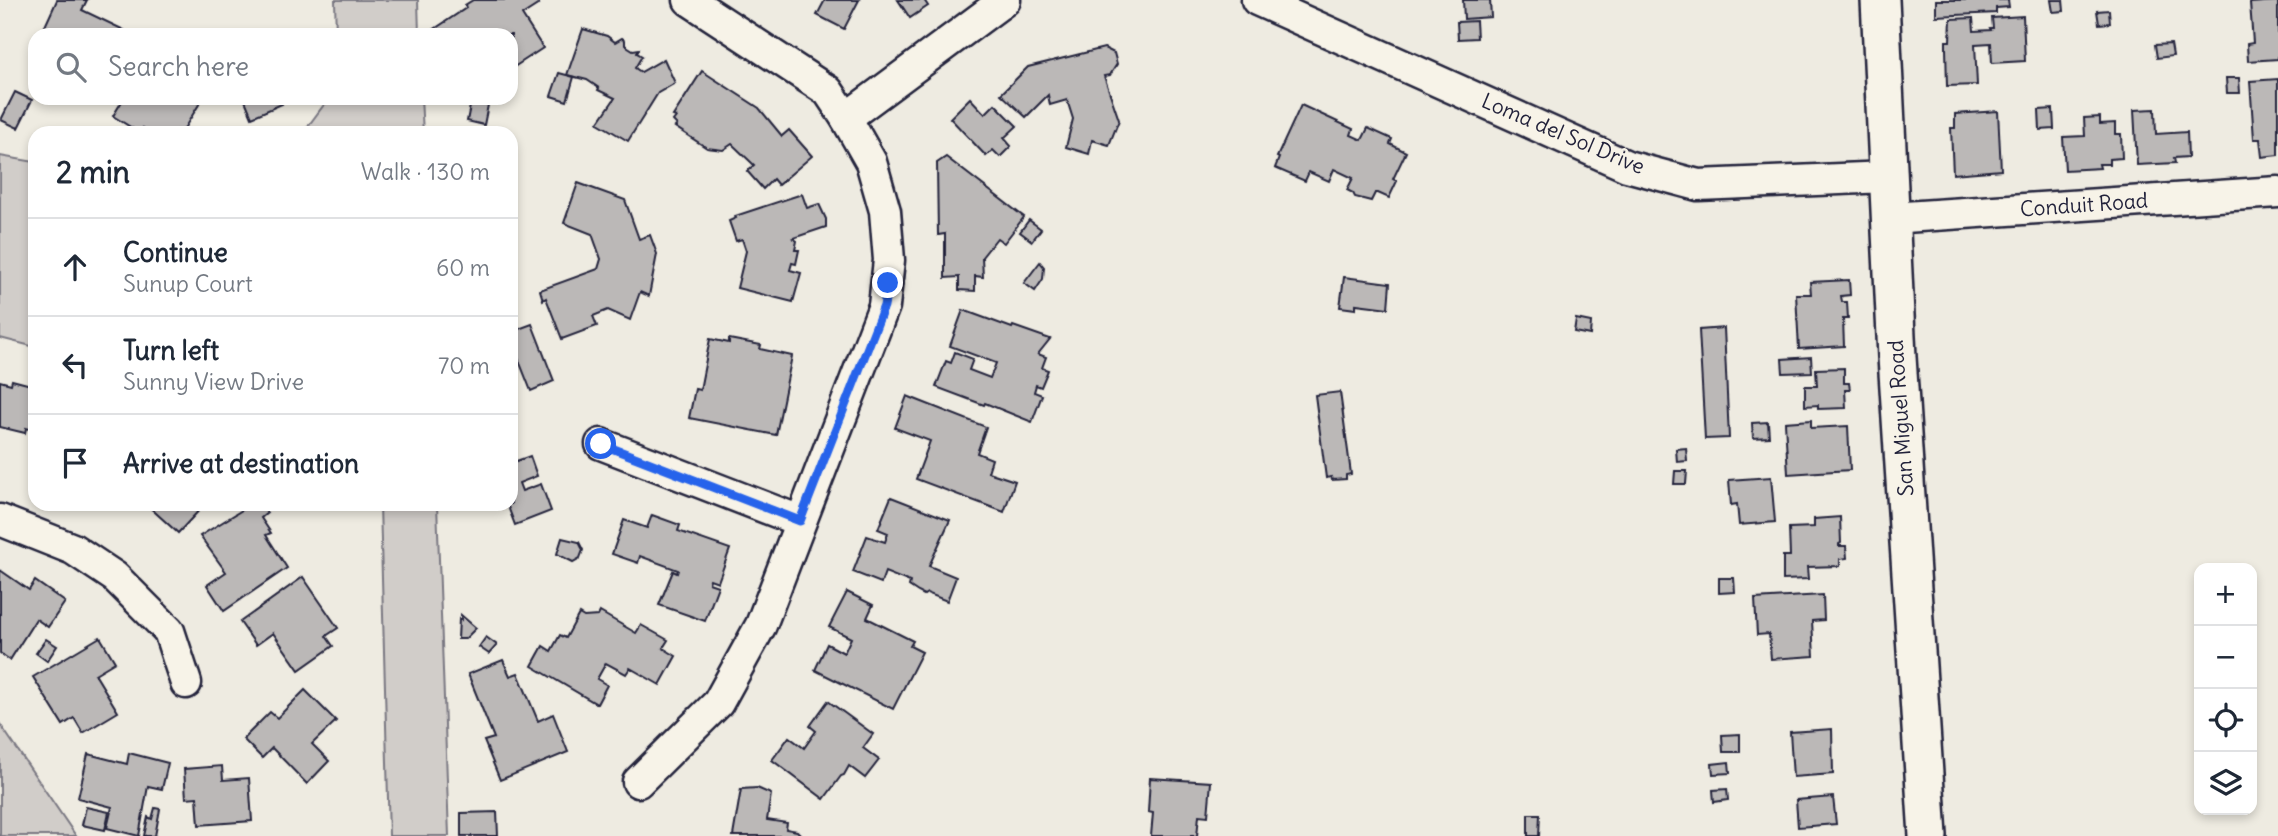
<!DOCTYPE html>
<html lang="en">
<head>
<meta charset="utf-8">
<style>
  :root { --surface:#fff; --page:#f2f2f3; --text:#1f2937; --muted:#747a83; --line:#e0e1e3 }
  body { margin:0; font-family:Delius,sans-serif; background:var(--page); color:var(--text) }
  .controls { position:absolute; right:21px; bottom:21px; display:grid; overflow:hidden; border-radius:14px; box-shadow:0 4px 10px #0003 }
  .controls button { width:63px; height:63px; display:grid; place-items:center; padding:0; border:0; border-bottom:2px solid var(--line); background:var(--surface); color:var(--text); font:35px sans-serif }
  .stop { position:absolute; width:21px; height:21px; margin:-16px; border:5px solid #2563eb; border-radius:50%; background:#fff }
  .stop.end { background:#2563eb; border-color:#fff; box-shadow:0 2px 7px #0008 }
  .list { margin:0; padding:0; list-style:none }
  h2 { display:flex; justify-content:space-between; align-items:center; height:91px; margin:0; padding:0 28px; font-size:30px }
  h2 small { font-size:23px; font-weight:400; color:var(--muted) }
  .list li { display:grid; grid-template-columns:46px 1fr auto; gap:21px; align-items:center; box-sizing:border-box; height:98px; padding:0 28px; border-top:2px solid var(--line) }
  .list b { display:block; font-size:26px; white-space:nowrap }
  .list p { margin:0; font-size:23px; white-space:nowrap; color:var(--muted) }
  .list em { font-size:23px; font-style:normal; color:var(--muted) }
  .icon { flex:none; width:38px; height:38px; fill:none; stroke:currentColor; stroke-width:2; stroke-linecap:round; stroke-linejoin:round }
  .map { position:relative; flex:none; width:2278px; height:836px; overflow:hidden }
  .search { position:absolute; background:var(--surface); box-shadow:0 4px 10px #0003; left:28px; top:28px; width:490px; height:77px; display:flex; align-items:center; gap:18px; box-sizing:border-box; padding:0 24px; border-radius:21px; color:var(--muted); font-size:26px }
  .panel { position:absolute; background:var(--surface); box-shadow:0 4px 10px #0003; left:28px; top:126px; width:490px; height:385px; border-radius:21px }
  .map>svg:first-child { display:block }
  .green { fill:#d1cdc9; stroke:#7a7882; stroke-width:2 }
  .building { fill:#bbb8b7; stroke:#22223b; stroke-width:2 }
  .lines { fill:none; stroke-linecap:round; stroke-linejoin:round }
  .minor-casing { stroke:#22223b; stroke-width:35 }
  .tertiary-casing { stroke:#22223b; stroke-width:42 }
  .minor { stroke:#f7f3e8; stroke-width:30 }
  .tertiary { stroke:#f7f3e8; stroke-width:37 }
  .route { stroke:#2563eb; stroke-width:9 }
  .labels { text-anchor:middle; stroke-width:6; stroke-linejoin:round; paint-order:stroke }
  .street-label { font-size:21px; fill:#22223b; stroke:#f7f3e8 }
</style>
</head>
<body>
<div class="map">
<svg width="2278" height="836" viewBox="0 0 2278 836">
  <rect width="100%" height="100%" fill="#eeebe1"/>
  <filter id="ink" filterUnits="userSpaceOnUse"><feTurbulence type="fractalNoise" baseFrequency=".0143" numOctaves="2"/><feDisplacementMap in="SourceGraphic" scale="14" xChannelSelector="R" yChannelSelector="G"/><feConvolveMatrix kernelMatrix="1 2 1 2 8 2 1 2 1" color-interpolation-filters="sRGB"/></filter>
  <g filter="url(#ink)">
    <g class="green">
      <polygon points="335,0 418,0 419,35 336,35"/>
      <polygon points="329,98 421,98 423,133 303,133"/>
      <polygon points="0,156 35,162 35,347 0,338"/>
      <polygon points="380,504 437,504 449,836 389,836"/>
      <polygon points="0,724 76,836 0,836"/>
    </g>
    <g class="building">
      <polygon points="57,0 87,0 82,10 124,30 122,35 41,35"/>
      <polygon points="473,0 536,0 539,4 522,15 543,48 511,69 511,35 432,35 430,32 466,8 465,5"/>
      <polygon points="825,0 859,0 844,29 817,15"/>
      <polygon points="898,0 924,0 928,6 910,18"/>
      <polygon points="1463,0 1490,0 1491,17 1464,19"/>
      <polygon points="1936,0 2008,0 2009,7 1996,8 1996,13 1936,16"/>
      <polygon points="2051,0 2063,0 2064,11 2053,12"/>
      <polygon points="2278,1 2278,59 2248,61 2247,44 2253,43 2250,3"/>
      <polygon points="2109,10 2110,23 2099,24 2097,11"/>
      <polygon points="2023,16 2025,61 1992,63 1991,43 1975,44 1977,85 1947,86 1946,48 1946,41 1950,41 1951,19 1973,18 1974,31 1991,30 1990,28 1993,28 1992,18"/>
      <polygon points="1476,21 1477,38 1458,39 1457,22"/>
      <polygon points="583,29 607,36 615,42 622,38 625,40 625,45 633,50 639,49 637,53 642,56 635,68 641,72 664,59 675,83 658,93 628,141 598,123 615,98 598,90 599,88 587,80 567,75"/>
      <polygon points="2171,44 2173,56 2157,58 2155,45"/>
      <polygon points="1104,48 1114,53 1117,64 1110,75 1104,76 1119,120 1109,145 1092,140 1089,154 1066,147 1073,119 1067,100 1050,105 1048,95 1026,117 1001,94 1028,67"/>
      <polygon points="702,71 759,108 782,136 789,130 812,156 778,185 773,179 763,189 747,171 754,165 732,144 723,150 707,148 675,127 677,125 673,121 676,117 673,116"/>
      <polygon points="559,73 574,77 567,101 551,96"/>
      <polygon points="2226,78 2239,78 2240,93 2227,93"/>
      <polygon points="2278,79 2278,155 2262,157 2260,139 2254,139 2250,81"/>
      <polygon points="15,92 32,100 18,128 1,120"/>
      <polygon points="124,98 203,98 182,132 178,130 176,133 151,133 143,128 140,133 113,116"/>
      <polygon points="244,98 280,98 282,104 252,117"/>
      <polygon points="970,98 985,114 995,104 1017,126 1004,138 1011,146 1000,157 993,150 986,156 950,118"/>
      <polygon points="471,101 488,105 484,125 467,121"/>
      <polygon points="1301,105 1353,129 1351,135 1362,140 1368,128 1392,139 1390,144 1406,152 1393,179 1397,181 1389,198 1378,193 1375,193 1371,201 1355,197 1353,193 1347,190 1353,178 1334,169 1329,181 1309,172 1305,181 1275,168 1279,158 1277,157"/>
      <polygon points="2053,109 2054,129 2040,130 2039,110"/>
      <polygon points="2155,109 2156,134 2187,132 2188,157 2174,158 2175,163 2137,165 2134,110"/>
      <polygon points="1998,111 2001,170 1953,174 1951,128 1955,128 1955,114"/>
      <polygon points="2100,117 2100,124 2115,123 2115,134 2121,134 2122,158 2109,159 2109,164 2099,164 2100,168 2065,170 2063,137 2085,136 2084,118"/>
      <polygon points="946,157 1024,217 1004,243 997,238 982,257 983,277 975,276 975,291 959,290 959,277 945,278 945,234 938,235 937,163"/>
      <polygon points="578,183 625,200 639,239 650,235 657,254 649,296 640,292 630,320 608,310 593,316 597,326 562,339 546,298 543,300 540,290 598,269 601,259 592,234 564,223"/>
      <polygon points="802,194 807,208 819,204 826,219 826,227 793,238 797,241 795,250 799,250 796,264 792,263 790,270 801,273 793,302 737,288 746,251 742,239 736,241 729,221 736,218 735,216"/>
      <polygon points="1029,220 1041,229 1032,241 1020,232"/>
      <polygon points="1040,262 1044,267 1043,279 1035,291 1024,283"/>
      <polygon points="1344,277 1390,283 1388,308 1356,304 1356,309 1340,307"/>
      <polygon points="1849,280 1850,295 1841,296 1842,302 1847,302 1848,319 1843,319 1844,346 1799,349 1796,294 1811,294 1810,282"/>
      <polygon points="963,310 1012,328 1013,326 1050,339 1038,354 1046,357 1042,368 1048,370 1041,387 1036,385 1034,392 1042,395 1032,422 985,403 984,405 936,387 946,361 951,363 955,352 973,359 969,370 990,378 996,363 950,346"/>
      <polygon points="1576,319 1591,322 1590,335 1574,332"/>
      <polygon points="532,324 554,381 531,391 514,348 518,346 513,331"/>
      <polygon points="1724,328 1729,438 1705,439 1699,330"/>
      <polygon points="710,339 729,343 729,339 761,345 760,349 792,356 776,435 689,418 695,389 700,390"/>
      <polygon points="1811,357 1812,372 1783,373 1782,359"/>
      <polygon points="1844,368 1844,383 1849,383 1850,390 1845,390 1846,408 1818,409 1818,405 1805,406 1805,386 1817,386 1816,369"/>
      <polygon points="12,380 35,386 35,423 33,430 26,428 25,433 0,427 0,381 11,384"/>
      <polygon points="1340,392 1351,474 1346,475 1346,479 1332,480 1331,477 1326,478 1315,395"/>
      <polygon points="907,396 986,427 977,453 992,459 988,472 1015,481 1004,512 916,479 930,441 895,428"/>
      <polygon points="1811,420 1811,428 1848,426 1850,470 1788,474 1785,422"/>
      <polygon points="1768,422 1769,437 1753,438 1752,423"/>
      <polygon points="1686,448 1687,461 1677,462 1676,449"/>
      <polygon points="530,456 537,476 519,483 522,491 541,484 551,511 515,525 507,504 511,504 511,463"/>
      <polygon points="1675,471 1687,471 1686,484 1674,484"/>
      <polygon points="1771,477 1775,522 1739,525 1737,504 1731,505 1729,480"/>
      <polygon points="891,497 950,520 929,566 956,577 947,601 927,593 924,595 918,592 909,586 910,582 885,572 881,583 853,572 867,536 885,542 888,533 878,529"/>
      <polygon points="146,504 205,504 178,533"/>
      <polygon points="238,504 261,504 267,513 261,518 271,533 266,535 287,568 224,611 207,585 226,572 200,536 242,510"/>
      <polygon points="652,515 680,525 678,531 730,549 718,582 710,579 709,583 718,586 705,621 659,605 673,571 677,573 678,570 640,556 638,563 612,554 624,520 647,528"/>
      <polygon points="1840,517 1841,543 1839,544 1839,546 1846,546 1847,558 1840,559 1840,566 1807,567 1808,579 1783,580 1783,556 1790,556 1789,528 1814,527 1814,519"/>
      <polygon points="562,538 579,542 583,550 580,558 573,562 557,554"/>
      <polygon points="0,570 29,590 35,581 65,602 48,627 36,619 10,660 0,653"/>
      <polygon points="303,577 338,628 326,636 333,646 299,670 273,633 256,645 240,622"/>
      <polygon points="1719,578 1734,578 1735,592 1719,593"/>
      <polygon points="847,592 873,605 867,618 913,641 910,646 922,652 893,709 815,670 827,644 844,653 851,638 829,627"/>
      <polygon points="1823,595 1824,620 1812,621 1814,656 1771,659 1769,634 1757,635 1755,599"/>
      <polygon points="600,612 636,633 641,625 668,640 663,648 676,656 660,685 630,668 626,674 606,663 597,679 607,685 597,704 532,666 543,646 551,651 560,635 566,638 579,614 584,617 598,616"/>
      <polygon points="461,615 476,628 465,639 458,639 459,619 461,620"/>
      <polygon points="100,637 115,662 95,674 118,712 83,733 74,718 63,725 33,677"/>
      <polygon points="486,637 497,645 489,654 479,647"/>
      <polygon points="46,639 57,646 47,661 36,653"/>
      <polygon points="503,660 510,676 518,673 538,721 553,714 568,752 500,780 484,741 494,738 468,674"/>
      <polygon points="305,690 336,721 312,744 329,761 307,784 272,748 262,758 243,739 270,712 277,718"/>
      <polygon points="828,701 873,734 863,748 879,760 865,778 849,766 844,775 841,776 824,799 772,760 789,737 804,748 816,731 810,726"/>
      <polygon points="1832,729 1833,774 1793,777 1790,732"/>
      <polygon points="1740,734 1740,752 1723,752 1722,735"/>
      <polygon points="129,753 168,763 162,789 148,786 139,836 107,828 112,807 78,798 88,754 127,764"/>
      <polygon points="1729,762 1730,773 1713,774 1712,764"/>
      <polygon points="222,766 223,780 249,778 252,821 199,825 197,797 186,798 184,769"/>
      <polygon points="1150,778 1211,782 1208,816 1199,815 1197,836 1151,836 1153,813 1148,812"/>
      <polygon points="757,788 771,794 767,820 787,823 786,829 797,831 802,836 733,836 741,789"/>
      <polygon points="1727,789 1728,800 1714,802 1713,790"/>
      <polygon points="1833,797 1836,824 1798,827 1796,800"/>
      <polygon points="86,807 109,812 105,830 82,825"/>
      <polygon points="155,808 160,809 155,836 144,836 148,817 152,819"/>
      <polygon points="497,812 498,836 461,836 461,813"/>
      <polygon points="1528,814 1540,814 1539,836 1528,836"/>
    </g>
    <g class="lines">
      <g class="minor-casing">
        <g id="minor">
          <polyline points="1257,0 1627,166 1698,185 1887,177"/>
          <polyline points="846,118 1005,0"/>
          <polyline points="1890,218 2278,192"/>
          <polyline points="601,444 800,521"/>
          <polyline points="0,520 73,549 115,577 169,631 186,683"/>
          <polyline points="638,782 718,703 761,625 884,306 889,260 885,211 871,162 846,118 828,91 689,0"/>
        </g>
      </g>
      <g class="tertiary-casing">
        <polyline id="tertiary" points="1880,0 1897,357 1928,836"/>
      </g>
      <use href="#minor" class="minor"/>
      <use href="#tertiary" class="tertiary"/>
    </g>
  </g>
  <g class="lines" filter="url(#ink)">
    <polyline class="route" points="601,444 800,521 884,306 888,283"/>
  </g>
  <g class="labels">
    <g class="street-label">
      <text transform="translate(1563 134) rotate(23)" y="7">Loma del Sol Drive</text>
      <text transform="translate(2084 205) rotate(-4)" y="7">Conduit Road</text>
      <text transform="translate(1901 418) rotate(-94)" y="7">San Miguel Road</text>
    </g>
  </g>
</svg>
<div class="controls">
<button>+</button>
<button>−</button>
<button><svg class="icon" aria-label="locate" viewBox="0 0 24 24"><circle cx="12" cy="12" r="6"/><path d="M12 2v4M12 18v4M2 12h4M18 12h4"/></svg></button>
<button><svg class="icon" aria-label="layers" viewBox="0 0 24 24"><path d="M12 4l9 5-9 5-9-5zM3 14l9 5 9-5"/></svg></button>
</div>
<div class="stop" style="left:601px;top:444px"></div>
<div class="stop end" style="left:888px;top:283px"></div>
<div class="search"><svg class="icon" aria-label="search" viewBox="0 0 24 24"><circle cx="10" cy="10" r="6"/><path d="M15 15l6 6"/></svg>Search here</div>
<section class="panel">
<h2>2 min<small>Walk · 130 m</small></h2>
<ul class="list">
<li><svg class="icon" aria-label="ahead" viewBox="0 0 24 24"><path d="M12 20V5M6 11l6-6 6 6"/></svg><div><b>Continue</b><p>Sunup Court</p></div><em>60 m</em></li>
<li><svg class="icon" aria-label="left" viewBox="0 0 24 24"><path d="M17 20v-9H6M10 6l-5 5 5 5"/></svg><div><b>Turn left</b><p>Sunny View Drive</p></div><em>70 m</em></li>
<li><svg class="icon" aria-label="arrive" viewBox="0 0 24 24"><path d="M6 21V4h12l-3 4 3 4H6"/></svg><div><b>Arrive at destination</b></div></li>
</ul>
</section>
</div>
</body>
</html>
